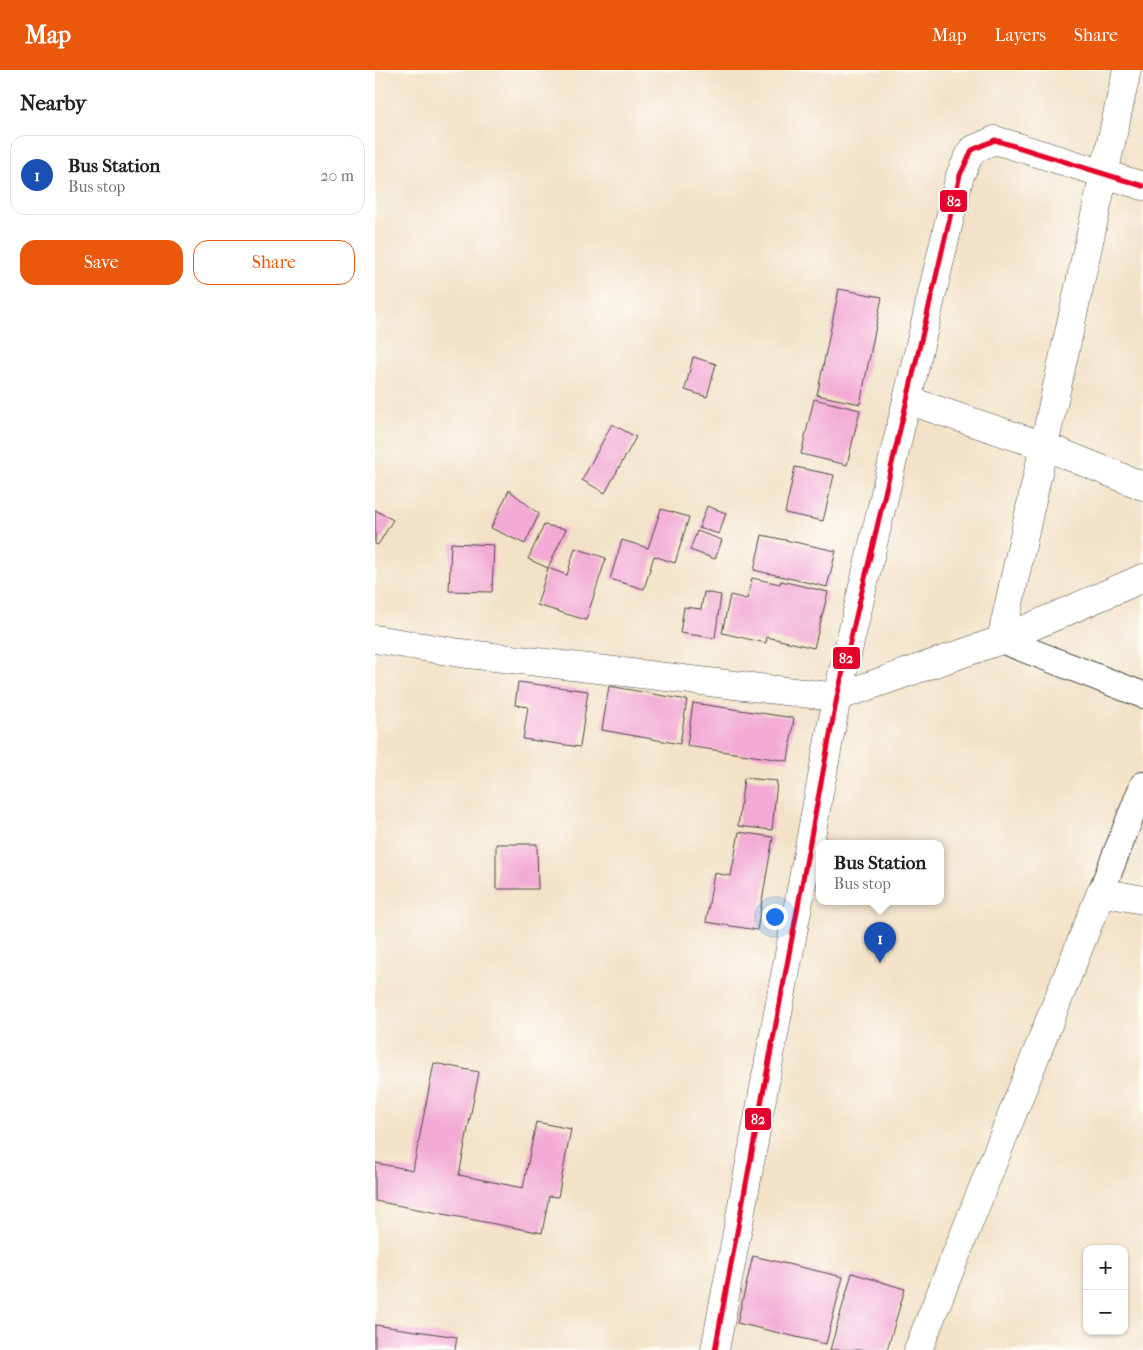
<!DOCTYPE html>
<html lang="en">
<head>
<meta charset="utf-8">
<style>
  :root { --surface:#fff; --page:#f6f6f6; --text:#202124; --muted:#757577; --line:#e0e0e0; --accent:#ea580c }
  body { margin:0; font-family:"IM FELL French Canon",serif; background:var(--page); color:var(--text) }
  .controls { position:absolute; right:15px; bottom:15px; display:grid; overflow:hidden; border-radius:10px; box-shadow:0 1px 4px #0004 }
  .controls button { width:45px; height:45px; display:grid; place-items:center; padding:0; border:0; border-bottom:1px solid var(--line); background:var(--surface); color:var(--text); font:25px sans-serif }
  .you { position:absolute; left:399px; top:846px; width:18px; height:18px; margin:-12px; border:4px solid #fff; border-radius:50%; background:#1a73e8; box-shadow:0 0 0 8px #1a73e833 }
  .badge { display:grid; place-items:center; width:32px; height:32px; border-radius:50%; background:var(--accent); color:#fff; font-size:16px; font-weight:700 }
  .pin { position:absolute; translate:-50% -41px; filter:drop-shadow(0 1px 2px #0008) }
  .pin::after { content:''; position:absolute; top:26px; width:18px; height:15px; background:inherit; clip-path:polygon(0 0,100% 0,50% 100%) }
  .popup { position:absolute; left:441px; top:770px; width:128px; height:65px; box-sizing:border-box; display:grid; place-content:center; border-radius:10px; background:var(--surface); filter:drop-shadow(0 1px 4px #0005); font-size:16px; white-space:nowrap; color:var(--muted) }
  .popup b { font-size:19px; color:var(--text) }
  .popup::after { content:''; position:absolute; left:50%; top:100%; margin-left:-10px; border:10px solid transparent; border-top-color:var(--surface) }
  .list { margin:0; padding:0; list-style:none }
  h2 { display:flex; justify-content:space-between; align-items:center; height:65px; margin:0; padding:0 20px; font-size:21px }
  h2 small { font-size:16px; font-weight:400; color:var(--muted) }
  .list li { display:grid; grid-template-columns:32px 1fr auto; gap:15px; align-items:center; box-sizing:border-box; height:80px; margin:0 10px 10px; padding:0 10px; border:1px solid var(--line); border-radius:15px }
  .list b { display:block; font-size:19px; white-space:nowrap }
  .list p { margin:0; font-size:16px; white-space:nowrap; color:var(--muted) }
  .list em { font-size:16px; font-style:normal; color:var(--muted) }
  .actions { display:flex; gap:10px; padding:15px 20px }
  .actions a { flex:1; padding:11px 0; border:1px solid var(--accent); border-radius:15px; text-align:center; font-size:18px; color:var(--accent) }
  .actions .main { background:var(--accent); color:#fff }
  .map { position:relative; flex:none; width:768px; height:1280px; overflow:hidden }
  header { display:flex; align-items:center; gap:30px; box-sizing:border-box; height:70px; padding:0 25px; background:var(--accent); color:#fff }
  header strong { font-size:24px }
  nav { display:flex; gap:28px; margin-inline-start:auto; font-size:18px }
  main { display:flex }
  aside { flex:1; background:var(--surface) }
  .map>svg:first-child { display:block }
  .building { fill:#f3aad4 }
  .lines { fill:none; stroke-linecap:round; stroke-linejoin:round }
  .pedestrian-casing { stroke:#494642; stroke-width:28 }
  .minor-casing { stroke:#494642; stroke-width:29 }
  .tertiary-casing { stroke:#494642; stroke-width:29 }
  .secondary-casing { stroke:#494642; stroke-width:29 }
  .pedestrian { stroke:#fff; stroke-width:26 }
  .minor { stroke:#fff; stroke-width:28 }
  .tertiary { stroke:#fff; stroke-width:28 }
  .secondary { stroke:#fff; stroke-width:28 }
  .bus-1-casing { stroke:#fdfcf7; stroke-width:9 }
  .bus-1 { stroke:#e4002b; stroke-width:5 }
  .line-badge { stroke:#fdfcf7; stroke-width:2 }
  .badge-label { font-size:14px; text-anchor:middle; font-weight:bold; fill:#fff }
</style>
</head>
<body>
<header>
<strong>Map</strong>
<nav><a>Map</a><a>Layers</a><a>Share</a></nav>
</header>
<main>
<aside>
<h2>Nearby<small></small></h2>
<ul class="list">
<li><span class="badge" style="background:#1a4fb4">1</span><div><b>Bus Station</b><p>Bus stop</p></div><em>20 m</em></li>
</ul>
<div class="actions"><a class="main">Save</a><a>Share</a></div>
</aside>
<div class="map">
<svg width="768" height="1280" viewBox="0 0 768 1280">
  <rect width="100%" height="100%" fill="#fdfcf7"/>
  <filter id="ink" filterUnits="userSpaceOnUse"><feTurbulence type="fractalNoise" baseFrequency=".02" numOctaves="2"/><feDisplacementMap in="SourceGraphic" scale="10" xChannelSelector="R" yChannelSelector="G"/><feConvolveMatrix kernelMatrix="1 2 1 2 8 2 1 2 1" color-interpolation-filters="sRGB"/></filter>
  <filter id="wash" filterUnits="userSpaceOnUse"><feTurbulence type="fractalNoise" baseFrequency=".0096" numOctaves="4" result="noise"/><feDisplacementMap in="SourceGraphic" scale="20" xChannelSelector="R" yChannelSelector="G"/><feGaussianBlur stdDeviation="1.12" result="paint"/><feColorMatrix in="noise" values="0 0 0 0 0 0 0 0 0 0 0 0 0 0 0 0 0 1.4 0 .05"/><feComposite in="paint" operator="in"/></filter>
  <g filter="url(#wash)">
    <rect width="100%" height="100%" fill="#f3e2c7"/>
    <g id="blocks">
      <g class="building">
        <polygon points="464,219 507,227 485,334 442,325"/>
        <polygon points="318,287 341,294 332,327 310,320"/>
        <polygon points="439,329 485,340 472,395 426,384"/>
        <polygon points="237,354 261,367 230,423 207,410"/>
        <polygon points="420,397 459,405 448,451 410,443"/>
        <polygon points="134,420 164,444 150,474 116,458"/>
        <polygon points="332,436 351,443 344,464 324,458"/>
        <polygon points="286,439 314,447 300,493 279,486 269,519 235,509 247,470 273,478"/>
        <polygon points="0,440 18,450 3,475 0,474"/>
        <polygon points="169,455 191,459 173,498 153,489"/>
        <polygon points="322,461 347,470 340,489 315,480"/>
        <polygon points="387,465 461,481 452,517 379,500"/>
        <polygon points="76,473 119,475 117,522 74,521"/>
        <polygon points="200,478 231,488 211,550 162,535 173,498 192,505"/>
        <polygon points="377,508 405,514 406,511 453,522 439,578 392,567 391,573 347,563 355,525 372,529"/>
        <polygon points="329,522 346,525 340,568 305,563 309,537 326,539"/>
        <polygon points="143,612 213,621 205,677 148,669 153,637 140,635"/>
        <polygon points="234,616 312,630 305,674 227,660"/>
        <polygon points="318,633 419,648 413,691 312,676"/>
        <polygon points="369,708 402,711 397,760 363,756"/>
        <polygon points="364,762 398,767 382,860 331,852 339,803 356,806"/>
        <polygon points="121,774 162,774 163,819 121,819"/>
        <polygon points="59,993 104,1002 84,1105 148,1118 161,1052 196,1059 183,1127 174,1126 167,1163 0,1131 0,1093 38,1100"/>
        <polygon points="378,1186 468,1207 451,1274 362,1253"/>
        <polygon points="477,1203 530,1219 512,1280 455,1280"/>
        <polygon points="0,1255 82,1267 80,1280 0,1280"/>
      </g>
    </g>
  </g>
  <g filter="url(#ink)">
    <use href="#blocks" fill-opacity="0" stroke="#494642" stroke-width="1"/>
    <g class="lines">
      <g class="pedestrian-casing">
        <g id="pedestrian">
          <polyline points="626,570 768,625"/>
          <polyline points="726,822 768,715"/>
        </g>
      </g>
      <g class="minor-casing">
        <g id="minor">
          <polyline points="532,330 669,376 768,416"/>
          <polyline points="626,570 752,0"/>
          <polyline points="543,1280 726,822 768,830"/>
        </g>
      </g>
      <g class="tertiary-casing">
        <polyline id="tertiary" points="340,1280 462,627 585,105 597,80 620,70 768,116"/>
      </g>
      <g class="secondary-casing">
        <polyline id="secondary" points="0,569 85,583 462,627 626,570 768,508"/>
      </g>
      <use href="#pedestrian" class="pedestrian"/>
      <use href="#minor" class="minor"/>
      <use href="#tertiary" class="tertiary"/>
      <use href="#secondary" class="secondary"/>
      <g class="bus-1-casing">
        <polyline id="bus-1" points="340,1280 462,627 585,105 597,80 620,70 768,116"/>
      </g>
      <use href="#bus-1" class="bus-1"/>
    </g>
  </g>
  <g class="line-badge">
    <rect x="564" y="119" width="29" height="24" rx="5" fill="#e4002b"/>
    <rect x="457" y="576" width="29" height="24" rx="5" fill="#e4002b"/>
    <rect x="369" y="1037" width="28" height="24" rx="5" fill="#e4002b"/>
  </g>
  <g class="badge-label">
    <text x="579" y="136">82</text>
    <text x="471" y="593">82</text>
    <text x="383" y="1054">82</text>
  </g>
</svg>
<div class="controls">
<button>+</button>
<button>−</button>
</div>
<div class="you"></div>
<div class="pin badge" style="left:505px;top:893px;background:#1a4fb4">1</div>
<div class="popup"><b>Bus Station</b>Bus stop</div>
</div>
</main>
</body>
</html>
